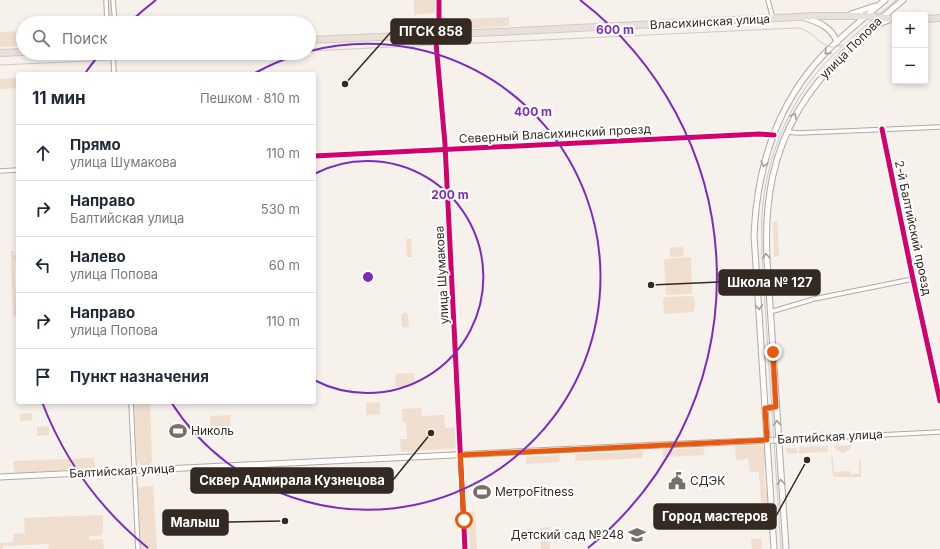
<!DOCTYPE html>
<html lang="ru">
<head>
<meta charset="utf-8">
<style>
  :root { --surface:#fff; --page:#f6f6f7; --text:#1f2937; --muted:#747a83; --line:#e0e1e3 }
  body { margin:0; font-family:Inter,sans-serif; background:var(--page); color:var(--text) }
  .controls { position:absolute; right:12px; top:12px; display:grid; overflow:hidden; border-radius:4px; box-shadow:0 2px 6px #0003 }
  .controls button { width:36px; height:36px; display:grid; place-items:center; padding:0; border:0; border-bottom:1px solid var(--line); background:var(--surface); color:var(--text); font:20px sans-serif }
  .stop { position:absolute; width:12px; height:12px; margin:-9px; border:3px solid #ea580c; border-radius:50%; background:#fff }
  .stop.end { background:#ea580c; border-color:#fff; box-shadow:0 1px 4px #0008 }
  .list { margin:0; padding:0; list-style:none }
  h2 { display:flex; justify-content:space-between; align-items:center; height:52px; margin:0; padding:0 16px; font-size:17px }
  h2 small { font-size:13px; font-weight:400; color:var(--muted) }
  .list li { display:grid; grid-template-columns:26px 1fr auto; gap:12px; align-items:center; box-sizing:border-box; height:56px; padding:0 16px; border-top:1px solid var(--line) }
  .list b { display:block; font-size:15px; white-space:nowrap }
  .list p { margin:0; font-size:13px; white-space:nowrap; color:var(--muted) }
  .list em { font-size:13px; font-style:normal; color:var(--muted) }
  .icon { flex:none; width:22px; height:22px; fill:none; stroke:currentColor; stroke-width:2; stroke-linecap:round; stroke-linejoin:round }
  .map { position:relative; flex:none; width:940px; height:549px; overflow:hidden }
  .search { position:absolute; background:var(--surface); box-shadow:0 2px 6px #0003; left:16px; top:16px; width:300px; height:44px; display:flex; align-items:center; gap:10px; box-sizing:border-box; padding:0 14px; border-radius:22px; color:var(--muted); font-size:15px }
  .panel { position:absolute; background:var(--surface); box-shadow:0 2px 6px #0003; left:16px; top:72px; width:300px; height:332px; border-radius:4px }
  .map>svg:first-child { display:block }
  .green { fill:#f0dece }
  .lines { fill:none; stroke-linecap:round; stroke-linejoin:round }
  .minor-casing { stroke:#b0aaa3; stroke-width:5.5 }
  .secondary-casing { stroke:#b0aaa3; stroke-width:7 }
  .trunk-casing { stroke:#cfcbc7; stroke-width:8 }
  .minor { stroke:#fefdfc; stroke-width:3.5 }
  .secondary { stroke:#fefdfc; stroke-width:5 }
  .trunk { stroke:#e9e1d8; stroke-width:6 }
  .tram { stroke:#cccac8; stroke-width:1 }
  .cycleway-casing { stroke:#fff; stroke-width:8 }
  .cycleway { stroke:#d6006c; stroke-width:5 }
  .oneway { stroke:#a39e99 }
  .route { stroke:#ea580c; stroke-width:5 }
  .ring { fill:none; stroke:#7b2cbf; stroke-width:2 }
  .labels { text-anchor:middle; stroke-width:4; stroke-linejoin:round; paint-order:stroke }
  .street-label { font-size:12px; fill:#342a21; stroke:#fff }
  .poi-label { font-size:12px; fill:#342a21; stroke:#fff; text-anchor:start }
  .centre { fill:#7b2cbf; stroke:#fff; stroke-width:2 }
  .ring-label { font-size:12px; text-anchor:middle; font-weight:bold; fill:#7b2cbf; stroke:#fff; stroke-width:4; stroke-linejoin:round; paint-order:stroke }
  .leader { fill:none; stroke:#342a21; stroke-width:1.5 }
  .callout-dot { fill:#342a21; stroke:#fff; stroke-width:1.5 }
  .callout { fill:#342a21; stroke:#342a21; stroke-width:1.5 }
  .callout-label { font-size:13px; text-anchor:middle; font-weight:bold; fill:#fff }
</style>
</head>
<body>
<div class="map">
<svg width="940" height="549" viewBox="0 0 940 549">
  <rect width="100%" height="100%" fill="#f6f1eb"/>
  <g class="green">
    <polygon points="108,0 112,0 113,23 109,23"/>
    <polygon points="414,0 435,0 436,10 434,13 414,15"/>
    <polygon points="509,17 509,26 449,30 448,20"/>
    <polygon points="23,31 23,46 0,47 0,32"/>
    <polygon points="18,78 18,88 0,89 0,79"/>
    <polygon points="777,221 779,256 774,257 773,222"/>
    <polygon points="406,239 411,239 412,257 407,257"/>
    <polygon points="683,247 684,256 670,257 670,248"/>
    <polygon points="11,251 14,251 14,256 18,252 18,256 14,265 16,302 18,311 16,310 17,316 13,317"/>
    <polygon points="691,257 692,294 666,295 664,259"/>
    <path d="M692 296C695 298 696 308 693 312L666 314 664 312 663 301 665 297Z"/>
    <polygon points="404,312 407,313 408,315 409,325 406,328 402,327 401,315"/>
    <polygon points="414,373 415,386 396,387 395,374"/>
    <polygon points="134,402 150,402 152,461 150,465 140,465 137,462"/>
    <polygon points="380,402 380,414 366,415 366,403"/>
    <polygon points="421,408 422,416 444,415 445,428 456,427 457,448 401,452 400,439 407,439 406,422 403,422 402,409"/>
    <polygon points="32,413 32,420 20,421 20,414"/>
    <polygon points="230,415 231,429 211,430 210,416"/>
    <polygon points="49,426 49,435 37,436 37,427"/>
    <polygon points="761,445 765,448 766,462 764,470 765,488 769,496 770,514 767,517 762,517 759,472 750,472 748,459 736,460 735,446"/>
    <polygon points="852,445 850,449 843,453 836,450 834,446"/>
    <polygon points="827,446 828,452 799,453 799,447"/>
    <polygon points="703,448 705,455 663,457 663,449"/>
    <polygon points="786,448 797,448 798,453 787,454"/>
    <polygon points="643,451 643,458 575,461 576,454"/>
    <polygon points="831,454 833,458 834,472 850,471 851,474 859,474 859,460 861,460 861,477 835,477 833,476"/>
    <polygon points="558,455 560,457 559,462 526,464 526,457"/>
    <polygon points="93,458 94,459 95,467 92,469 16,473 14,471 13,462 15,461"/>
    <polygon points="153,486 157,549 141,549 138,487"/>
    <polygon points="468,512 475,512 477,549 470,549"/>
    <polygon points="103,515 103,533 99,536 89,536 90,540 103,539 104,549 49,549 48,544 3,546 3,549 0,549 0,543 13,542 13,534 25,533 24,518"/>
    <polygon points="549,527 550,549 541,549 540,528"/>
    <polygon points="761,538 762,549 752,549 751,539"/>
  </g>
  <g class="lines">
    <g class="minor-casing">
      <g id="minor">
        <polyline points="106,0 107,23"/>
        <polyline points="113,0 115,23"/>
        <polyline points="439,0 439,25 436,43 445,144 465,549"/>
        <polyline points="768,0 773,19"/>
        <polyline points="113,53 114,74"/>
        <polyline points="882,129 913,279 940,401"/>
        <polyline points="787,132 799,133 940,127"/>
        <polyline points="314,156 759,134 774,135"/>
        <polyline points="0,171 18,170"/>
        <polyline points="770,312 814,299 913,279"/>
        <polyline points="131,402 138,549"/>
        <polyline points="778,440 940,432"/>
      </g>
    </g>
    <g class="secondary-casing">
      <g id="secondary">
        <polyline points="851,14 875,6"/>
        <path d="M805 18C819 22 832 28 837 42"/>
        <polyline points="874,26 891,19"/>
        <polyline points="765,408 776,407"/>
        <polyline points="0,477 660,445 778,440"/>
        <path d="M774 549 754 235C757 167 777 102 826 52 844 34 865 17 885 0"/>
        <path d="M786 549 767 259C761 133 811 76 903 0"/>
      </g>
    </g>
    <g class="trunk-casing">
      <g id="trunk">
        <polyline points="925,19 940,18"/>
        <polyline points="309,40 498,32 815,16 866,16 895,19"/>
        <polyline points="0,53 23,52"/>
      </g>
    </g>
    <use href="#minor" class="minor"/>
    <use href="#secondary" class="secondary"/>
    <use href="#trunk" class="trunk"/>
    <g class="tram">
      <path d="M309 51 796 28C815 28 822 55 842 45"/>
      <polyline points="0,65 262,53"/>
      <path d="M781 549 762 258C762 240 761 221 763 203 769 149 793 95 832 56 852 36 875 18 896 0"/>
    </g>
    <g class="cycleway-casing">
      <g id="cycleway">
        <polyline points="439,0 439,25 436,43 445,144 465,549"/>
        <polyline points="882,129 913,279 940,401"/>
        <polyline points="314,156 759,134 774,135"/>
      </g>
    </g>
    <use href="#cycleway" class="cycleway"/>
  </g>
  <defs><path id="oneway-chevron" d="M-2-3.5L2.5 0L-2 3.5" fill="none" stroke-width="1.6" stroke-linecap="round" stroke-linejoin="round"/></defs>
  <g class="oneway">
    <use href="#oneway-chevron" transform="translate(827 52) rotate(134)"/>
    <use href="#oneway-chevron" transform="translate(794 116) rotate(-62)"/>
    <use href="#oneway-chevron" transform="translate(764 164) rotate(106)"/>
    <use href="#oneway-chevron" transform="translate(766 256) rotate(-93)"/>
    <use href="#oneway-chevron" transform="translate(759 307) rotate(86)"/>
    <use href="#oneway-chevron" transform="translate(777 423) rotate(-93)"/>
    <use href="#oneway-chevron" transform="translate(781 482) rotate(-94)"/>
  </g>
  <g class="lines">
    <polyline class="route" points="464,520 460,455 767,440 765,408 776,407 773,352"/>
  </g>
  <g class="ring">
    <path d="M314 174A116 116 0 1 1 314 380"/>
    <path d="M255 73A233 233 0 0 1 304 53M310 51A233 233 0 1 1 171 402"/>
    <path d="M148 548A349 349 0 0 1 42 402M86 72A349 349 0 0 1 99 55M130 22A349 349 0 0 1 156 0M580 0A349 349 0 0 1 588 548"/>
  </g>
  <defs>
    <g id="stadium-bare" transform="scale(1.38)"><path d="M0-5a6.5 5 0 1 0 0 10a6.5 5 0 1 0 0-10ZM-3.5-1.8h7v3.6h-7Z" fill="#787068" stroke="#fff" stroke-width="2.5" paint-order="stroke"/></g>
    <g id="civic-bare" transform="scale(1.38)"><path d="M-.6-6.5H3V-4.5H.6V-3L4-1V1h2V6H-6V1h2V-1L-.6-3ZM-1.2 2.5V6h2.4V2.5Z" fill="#787068" stroke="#fff" stroke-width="2.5" paint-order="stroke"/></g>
    <g id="school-bare" transform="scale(1.38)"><path d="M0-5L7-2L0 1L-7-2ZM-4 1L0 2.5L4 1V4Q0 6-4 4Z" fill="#787068" stroke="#fff" stroke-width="2.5" paint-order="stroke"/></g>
  </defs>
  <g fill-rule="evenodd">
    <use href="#stadium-bare" x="178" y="431"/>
    <use href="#civic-bare" x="677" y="481"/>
    <use href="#stadium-bare" x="482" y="492"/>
    <use href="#school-bare" x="637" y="535"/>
  </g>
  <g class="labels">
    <g class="street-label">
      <text transform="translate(710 22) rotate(-3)" y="4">Власихинская улица</text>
      <text transform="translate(851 48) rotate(-45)" y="4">улица Попова</text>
      <text transform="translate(555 134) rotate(-3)" y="4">Северный Власихинский проезд</text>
      <text transform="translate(913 228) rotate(78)" y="4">2-й Балтийский проезд</text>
      <text transform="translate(442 275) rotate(-93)" y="4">улица Шумакова</text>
      <text transform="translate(830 437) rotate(-3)" y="4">Балтийская улица</text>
      <text transform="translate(122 471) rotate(-3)" y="4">Балтийская улица</text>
    </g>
    <g class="poi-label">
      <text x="191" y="435">Николь</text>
      <text x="690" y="485">СДЭК</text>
      <text x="495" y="496">МетроFitness</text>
      <text x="624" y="539" text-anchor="end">Детский сад №248</text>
    </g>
  </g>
  <circle cx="368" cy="277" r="6" class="centre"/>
  <g class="ring-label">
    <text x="615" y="34">600 m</text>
    <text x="533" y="116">400 m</text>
    <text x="450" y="199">200 m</text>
  </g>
  <path class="leader" d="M345 84L391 32M651 285L719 282M431 433L393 480M807 460L776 516M285 521L228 522"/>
  <g class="callout-dot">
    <circle cx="345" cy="84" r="4"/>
    <circle cx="651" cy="285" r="4"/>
    <circle cx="431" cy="433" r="4"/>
    <circle cx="807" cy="460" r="4"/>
    <circle cx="285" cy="521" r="4"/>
  </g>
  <g class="callout">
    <rect x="391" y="19" width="80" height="25" rx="4"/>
    <rect x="719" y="270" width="101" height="25" rx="4"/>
    <rect x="191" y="468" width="202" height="25" rx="4"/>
    <rect x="654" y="504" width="122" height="25" rx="4"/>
    <rect x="163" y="510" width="65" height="25" rx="4"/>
  </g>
  <g class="callout-label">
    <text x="431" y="36">ПГСК 858</text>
    <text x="770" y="287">Школа № 127</text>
    <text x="292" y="485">Сквер Адмирала Кузнецова</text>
    <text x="715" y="521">Город мастеров</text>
    <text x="195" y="527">Малыш</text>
  </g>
</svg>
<div class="controls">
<button>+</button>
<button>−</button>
</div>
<div class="stop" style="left:464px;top:520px"></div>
<div class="stop end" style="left:773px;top:352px"></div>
<div class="search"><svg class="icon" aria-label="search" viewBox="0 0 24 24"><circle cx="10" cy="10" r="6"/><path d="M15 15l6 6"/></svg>Поиск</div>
<section class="panel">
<h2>11 мин<small>Пешком · 810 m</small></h2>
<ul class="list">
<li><svg class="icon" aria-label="ahead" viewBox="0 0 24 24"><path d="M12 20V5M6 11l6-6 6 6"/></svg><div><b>Прямо</b><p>улица Шумакова</p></div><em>110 m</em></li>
<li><svg class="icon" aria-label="right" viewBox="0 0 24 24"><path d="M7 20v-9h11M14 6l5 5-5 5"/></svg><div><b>Направо</b><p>Балтийская улица</p></div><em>530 m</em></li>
<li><svg class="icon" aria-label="left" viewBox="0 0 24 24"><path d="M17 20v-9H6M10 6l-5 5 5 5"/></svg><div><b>Налево</b><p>улица Попова</p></div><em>60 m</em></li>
<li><svg class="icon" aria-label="right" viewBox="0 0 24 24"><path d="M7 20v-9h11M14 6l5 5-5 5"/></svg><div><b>Направо</b><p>улица Попова</p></div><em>110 m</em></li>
<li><svg class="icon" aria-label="arrive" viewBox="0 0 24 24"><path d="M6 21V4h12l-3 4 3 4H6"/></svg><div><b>Пункт назначения</b></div></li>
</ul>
</section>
</div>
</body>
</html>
